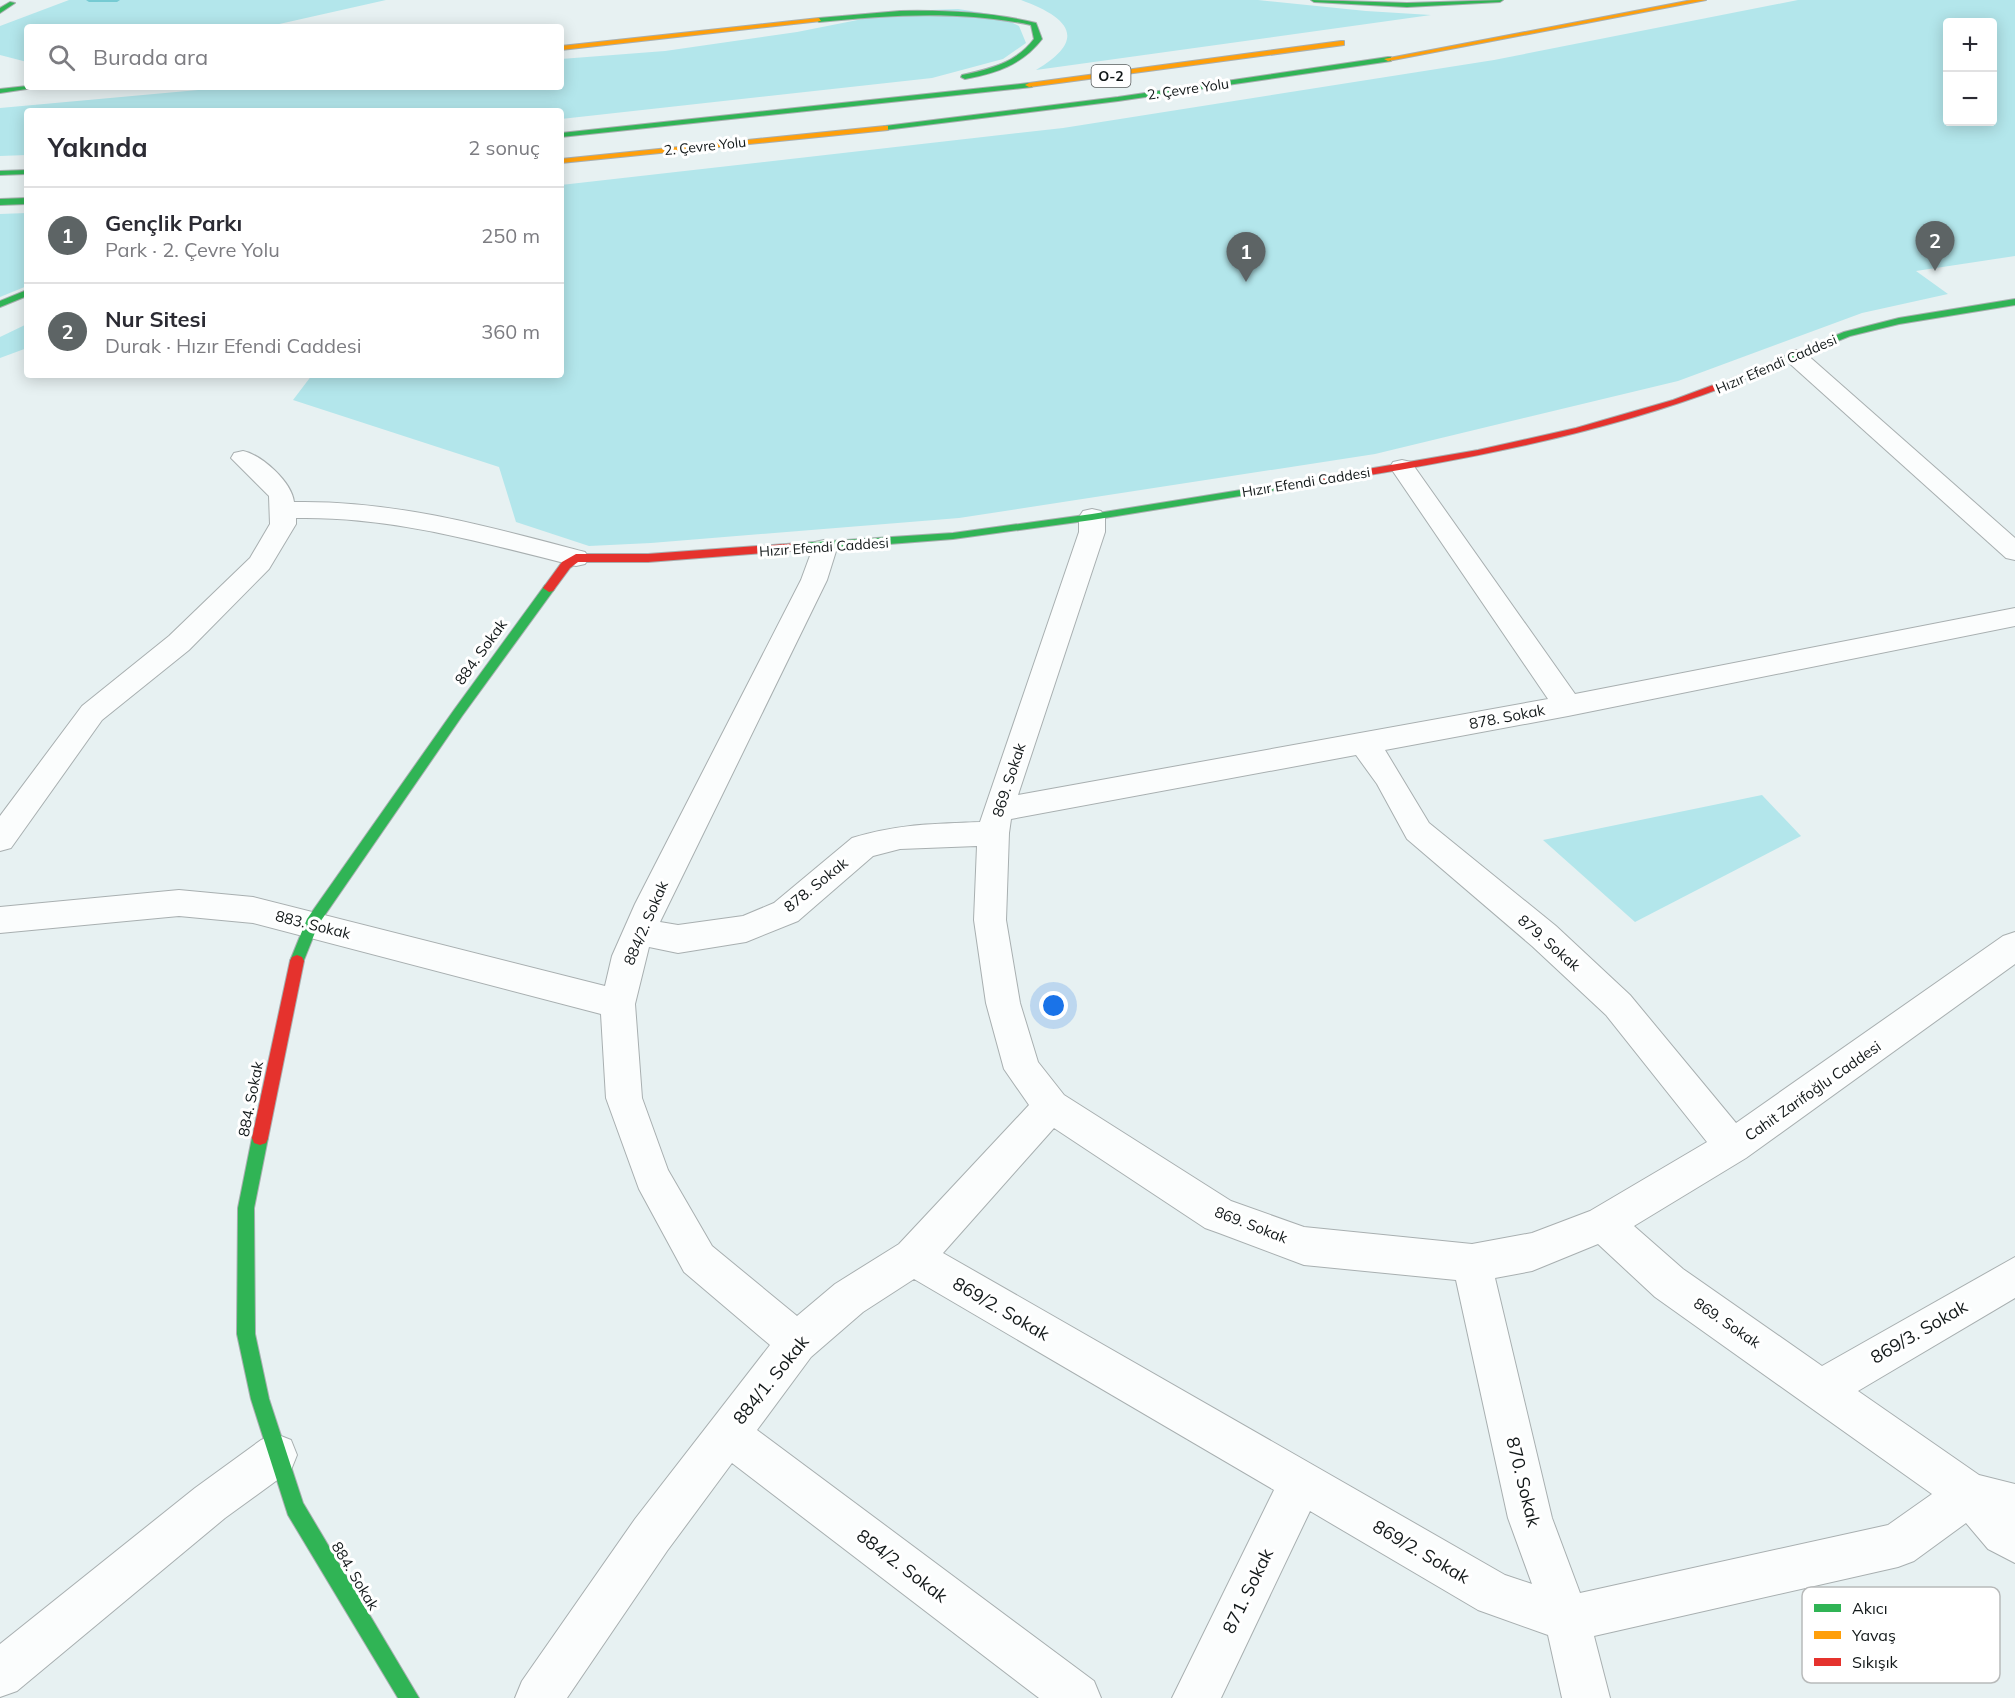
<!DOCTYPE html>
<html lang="tr">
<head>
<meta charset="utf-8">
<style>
  :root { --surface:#fff; --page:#f2f2f3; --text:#2b2b33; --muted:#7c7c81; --line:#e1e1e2; --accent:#5d6465 }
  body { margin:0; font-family:Mulish,sans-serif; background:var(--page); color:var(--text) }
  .controls { position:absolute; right:18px; top:18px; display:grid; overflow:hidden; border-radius:6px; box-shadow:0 3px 15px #0003 }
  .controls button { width:54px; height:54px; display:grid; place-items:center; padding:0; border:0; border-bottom:2px solid var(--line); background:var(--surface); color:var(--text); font:30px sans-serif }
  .you { position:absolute; left:1054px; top:1006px; width:21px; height:21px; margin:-15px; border:4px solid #fff; border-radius:50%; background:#1a73e8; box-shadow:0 0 0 9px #1a73e833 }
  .badge { display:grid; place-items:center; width:39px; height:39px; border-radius:50%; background:var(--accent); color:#fff; font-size:20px; font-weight:700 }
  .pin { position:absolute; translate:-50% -50px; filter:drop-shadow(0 2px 3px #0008) }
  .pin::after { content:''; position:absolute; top:32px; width:21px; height:18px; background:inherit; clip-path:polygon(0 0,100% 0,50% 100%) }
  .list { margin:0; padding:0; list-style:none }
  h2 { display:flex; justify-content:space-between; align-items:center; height:78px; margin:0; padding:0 24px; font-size:26px }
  h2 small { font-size:20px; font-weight:400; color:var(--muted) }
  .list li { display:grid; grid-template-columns:39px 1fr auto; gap:18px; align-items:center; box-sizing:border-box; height:96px; padding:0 24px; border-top:2px solid var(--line) }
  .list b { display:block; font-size:22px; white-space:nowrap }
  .list p { margin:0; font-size:20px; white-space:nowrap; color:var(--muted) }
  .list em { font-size:20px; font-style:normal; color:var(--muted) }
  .icon { flex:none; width:33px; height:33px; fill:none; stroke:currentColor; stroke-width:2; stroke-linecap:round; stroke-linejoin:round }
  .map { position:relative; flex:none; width:2015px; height:1698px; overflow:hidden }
  .search { position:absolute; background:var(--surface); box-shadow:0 3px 15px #0003; left:24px; top:24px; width:540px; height:66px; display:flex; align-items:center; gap:15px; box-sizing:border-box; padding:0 21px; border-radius:6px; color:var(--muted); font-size:22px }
  .panel { position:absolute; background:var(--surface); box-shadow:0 3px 15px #0003; left:24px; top:108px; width:540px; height:270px; border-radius:6px }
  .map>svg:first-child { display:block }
  .green { fill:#b3e6eb; fill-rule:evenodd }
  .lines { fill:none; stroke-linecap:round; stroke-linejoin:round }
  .stream { fill:#76cbd3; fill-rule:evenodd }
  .street-casing { stroke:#a8afb0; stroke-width:2 }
  .fast-casing { stroke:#a8afb0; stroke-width:2 }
  .slow-casing { stroke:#a8afb0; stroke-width:2 }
  .jam-casing { stroke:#a8afb0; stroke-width:2 }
  .street { fill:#fbfdfd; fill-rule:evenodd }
  .fast { fill:#30b455; fill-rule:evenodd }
  .slow { fill:#ff9f0a; fill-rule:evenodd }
  .jam { fill:#e5322d; fill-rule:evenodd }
  .labels { text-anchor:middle; stroke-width:6; stroke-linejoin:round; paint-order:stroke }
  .shield { fill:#fff; stroke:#595d5e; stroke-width:1.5 }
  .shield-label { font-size:14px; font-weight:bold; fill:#121819 }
  .far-street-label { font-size:14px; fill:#121819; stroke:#fff }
  .street-label { font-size:15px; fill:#121819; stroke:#fff }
  .near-street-label { font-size:18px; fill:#121819; stroke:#fff }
  .key { fill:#fff; stroke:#b8baba; stroke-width:1.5 }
  .key-label { font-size:16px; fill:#121819 }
</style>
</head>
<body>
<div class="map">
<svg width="2015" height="1698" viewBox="0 0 2015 1698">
  <rect width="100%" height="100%" fill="#e7f1f2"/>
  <g class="green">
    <polygon points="69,0 386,0 266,27 27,27 27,62 0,55 0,26"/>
    <path d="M1021 0H1258L1366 11 1431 15 1036 70C1090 38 1067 17 1021 0Z"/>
    <path d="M1798 0H2015V256L1916 271 1948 294 1862 313 1678 381 1375 454 959 518 651 543 589 546 516 522 499 467 293 400 312 375H561V185L1063 128 1494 60ZM1948 22H1992V122H1948Z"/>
    <polygon points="958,9 997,15 1019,26 1026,43 1003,59 932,78 561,119 561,111 27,111 27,155 0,156 0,108 231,87 561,87 561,59 665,51 797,32 903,11"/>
    <polygon points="27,213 27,286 0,297 0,214"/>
    <polygon points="27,324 27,348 0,358 0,337"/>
    <polygon points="1762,795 1801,836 1635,922 1543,840"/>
  </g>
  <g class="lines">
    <polygon class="stream" points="86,0 120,0 117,2 89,2"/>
    <g class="street-casing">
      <g id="street">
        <polygon points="1796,350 1804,352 2015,538 2015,560 2006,558 1788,362 1785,357 1788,352"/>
        <path d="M243 451C262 455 292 482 294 502 394 500 490 527 585 552L589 558 585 564 576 566C484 543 392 516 296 518V524L269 569 189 650 102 720 11 848 0 851V816L82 706 169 636 250 558 270 524 269 496 231 458 234 453Z"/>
        <path d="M1402 460 1411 462 1575 694 2015 608V626L1568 716 1385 750 1429 823 1556 926 1630 995 1736 1123 2003 936 2015 932V964L1746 1158 1634 1226 1683 1269 1822 1366 2015 1257V1298L1858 1391 1979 1475 2015 1484V1563L1988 1549 1966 1523 1914 1561 1898 1567 1594 1636 1610 1698H1562L1548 1635 1478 1610 1310 1511 1221 1698H1172L1274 1490 914 1279 863 1312 811 1357 757 1430 1094 1681 1101 1698H1039L732 1463 667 1551 567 1698H515L522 1681 635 1519 770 1345 684 1272 639 1189 606 1098 601 1014 253 923 179 916 0 933V907L179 890 253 897 605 986 612 956 635 904 801 580 815 542 824 540 833 542 837 548 827 580 660 922 678 925 743 916 774 903 852 838C897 824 933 824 980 822L1079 532V517L1083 511 1092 509 1101 511 1105 517V532L1018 795 1548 699 1390 467 1393 462ZM1356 755 1377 784 1407 839 1532 946 1606 1015 1707 1142 1590 1211 1532 1233 1472 1244 1304 1227 1231 1201 1064 1095 1038 1062 1020 1003 1006 920 1009 833 1011 819ZM977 846 974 920 986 1003 1004 1069 1029 1105 899 1244 835 1284 797 1316 712 1246 668 1170 642 1098 635 1004 649 947 678 953 746 942 798 921 873 856 900 849ZM1054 1128 1205 1228 1219 1233 1304 1265 1456 1280 1508 1518 1532 1584 1505 1575 943 1253ZM1598 1244 1655 1297 1932 1494 1888 1525 1580 1593 1552 1518 1495 1278 1532 1271Z"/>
        <polygon points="276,1434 291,1440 297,1455 291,1470 225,1518 17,1691 0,1697 0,1644 195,1488 261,1440"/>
      </g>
    </g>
    <g class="fast-casing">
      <g id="fast">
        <polygon points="1311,0 1407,3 1503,0 1500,2 1407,7 1314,2"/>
        <polygon points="10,2 15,3 0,13 0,8"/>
        <path d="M900 11C946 10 991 12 1036 23L1042 39C1022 65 996 73 965 79L961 77 962 75C990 69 1016 63 1034 39L1031 25C960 10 890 15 819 22L816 20 819 18Z"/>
        <polygon points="1388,57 1391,57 1391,61 1118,101 885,130 881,128 885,126 1118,97"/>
        <polygon points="1029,83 1032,83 1032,87 561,137 561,133"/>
        <polygon points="27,86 40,87 0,93 0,89"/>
        <polygon points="27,170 27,174 0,175 0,171"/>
        <polygon points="27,198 27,204 0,205 0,199"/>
        <polygon points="27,290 27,296 0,307 0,301"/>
        <polygon points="2015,299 2015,305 1899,324 1850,336 1727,386 1719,384 1844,332 1899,318"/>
        <polygon points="1327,476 1332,479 1331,481 1092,520 953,539 800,551 794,547 800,543 953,533 1092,514"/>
        <polygon points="549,584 555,588 553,591 462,716 318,925 302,965 297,967 292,965 290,961 307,919 454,710 545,585"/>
        <polygon points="260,1131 266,1133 268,1138 254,1208 255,1334 269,1399 303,1503 419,1698 398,1698 288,1515 251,1399 237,1334 238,1208 252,1138 254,1133"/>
      </g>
    </g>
    <g class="slow-casing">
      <g id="slow">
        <polygon points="1692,0 1706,0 1388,61 1384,59"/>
        <polygon points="819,18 821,21 561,50 561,46"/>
        <polygon points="1341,41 1344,41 1344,45 1029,87 1025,85 1029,83"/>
        <polygon points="885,126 888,126 888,130 561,163 561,159"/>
      </g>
    </g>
    <g class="jam-casing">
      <g id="jam">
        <path d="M1724 381 1727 382V386C1598 435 1464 460 1327 482L1322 479 1327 476 1478 450 1576 428 1673 400Z"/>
        <polygon points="800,543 806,547 804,550 648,562 578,562 570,568 553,591 549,592 543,588 562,562 576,554 648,554"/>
        <polygon points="297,955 302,957 304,961 268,1138 266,1143 260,1145 254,1143 252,1138 290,961 292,957"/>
      </g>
    </g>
    <use href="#street" class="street"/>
    <use href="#fast" class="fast"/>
    <use href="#slow" class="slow"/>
    <use href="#jam" class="jam"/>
  </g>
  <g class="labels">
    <rect class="shield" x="1091.5" y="65" width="39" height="22" rx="4.5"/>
    <g class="shield-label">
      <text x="1111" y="81">O-2</text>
    </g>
    <g class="far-street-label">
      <text transform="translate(1188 89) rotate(-8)" y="5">2. Çevre Yolu</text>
      <text transform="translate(705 146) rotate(-6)" y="5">2. Çevre Yolu</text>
      <text transform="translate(1776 364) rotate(-23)" y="5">Hızır Efendi Caddesi</text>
      <text transform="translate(1306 482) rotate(-9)" y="5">Hızır Efendi Caddesi</text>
      <text transform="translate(824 547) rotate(-4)" y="5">Hızır Efendi Caddesi</text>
    </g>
    <g class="street-label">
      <text transform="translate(481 652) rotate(-54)" y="5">884. Sokak</text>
      <text transform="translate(1507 717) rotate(-11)" y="5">878. Sokak</text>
      <text transform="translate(1009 780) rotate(-72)" y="5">869. Sokak</text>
      <text transform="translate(816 885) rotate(-39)" y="5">878. Sokak</text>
      <text transform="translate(646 923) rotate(-67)" y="5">884/2. Sokak</text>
      <text transform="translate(313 925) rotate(14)" y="5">883. Sokak</text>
      <text transform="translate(1549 943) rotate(41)" y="5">879. Sokak</text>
      <text transform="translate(1813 1091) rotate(-35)" y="5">Cahit Zarifoğlu Caddesi</text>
      <text transform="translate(251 1099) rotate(-79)" y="5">884. Sokak</text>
      <text transform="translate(1251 1225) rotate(21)" y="5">869. Sokak</text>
      <text transform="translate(1727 1323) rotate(34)" y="5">869. Sokak</text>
      <text transform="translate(355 1576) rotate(59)" y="5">884. Sokak</text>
    </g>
    <g class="near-street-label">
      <text transform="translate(1001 1309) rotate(30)" y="6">869/2. Sokak</text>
      <text transform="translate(1919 1332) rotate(-30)" y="6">869/3. Sokak</text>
      <text transform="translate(771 1380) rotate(-51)" y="6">884/1. Sokak</text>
      <text transform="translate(1523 1482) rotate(76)" y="6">870. Sokak</text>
      <text transform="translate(1421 1552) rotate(30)" y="6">869/2. Sokak</text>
      <text transform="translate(902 1566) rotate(37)" y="6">884/2. Sokak</text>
      <text transform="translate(1248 1591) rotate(-64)" y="6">871. Sokak</text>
    </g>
  </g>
  <rect x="1802" y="1587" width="198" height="96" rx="9" class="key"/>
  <rect x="1814" y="1604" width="27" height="8" fill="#30b455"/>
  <rect x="1814" y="1631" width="27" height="8" fill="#ff9f0a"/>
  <rect x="1814" y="1658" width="27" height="8" fill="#e5322d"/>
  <g class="key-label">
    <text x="1852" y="1614">Akıcı</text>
    <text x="1852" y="1641">Yavaş</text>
    <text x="1852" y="1668">Sıkışık</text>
  </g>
</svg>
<div class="controls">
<button>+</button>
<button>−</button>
</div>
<div class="you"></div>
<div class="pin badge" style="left:1246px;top:282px">1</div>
<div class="pin badge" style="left:1935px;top:271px">2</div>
<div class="search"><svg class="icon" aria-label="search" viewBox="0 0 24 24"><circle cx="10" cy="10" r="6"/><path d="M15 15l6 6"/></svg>Burada ara</div>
<section class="panel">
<h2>Yakında<small>2 sonuç</small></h2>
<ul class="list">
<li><span class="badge">1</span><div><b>Gençlik Parkı</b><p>Park · 2. Çevre Yolu</p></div><em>250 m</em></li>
<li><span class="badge">2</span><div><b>Nur Sitesi</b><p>Durak · Hızır Efendi Caddesi</p></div><em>360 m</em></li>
</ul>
</section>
</div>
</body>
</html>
